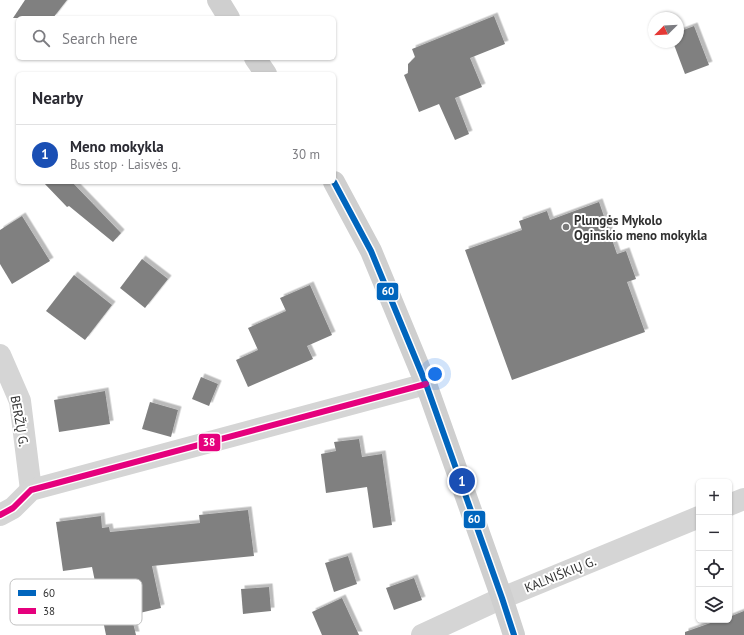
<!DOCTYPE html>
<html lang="en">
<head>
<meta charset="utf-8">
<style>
  :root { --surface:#fff; --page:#f7f7f7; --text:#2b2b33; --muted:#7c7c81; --line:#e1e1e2; --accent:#7c3aed }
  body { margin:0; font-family:"PT Sans",sans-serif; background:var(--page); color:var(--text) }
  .controls { position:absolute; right:12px; bottom:12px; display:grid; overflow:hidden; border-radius:6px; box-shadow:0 1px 3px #0004 }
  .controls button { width:36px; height:36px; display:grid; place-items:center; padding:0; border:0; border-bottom:1px solid var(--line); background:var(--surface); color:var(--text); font:20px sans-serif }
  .compass { position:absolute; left:648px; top:12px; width:36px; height:36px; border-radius:50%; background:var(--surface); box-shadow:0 1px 3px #0004; rotate:246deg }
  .you { position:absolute; left:435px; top:374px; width:14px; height:14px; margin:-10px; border:3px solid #fff; border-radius:50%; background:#1a73e8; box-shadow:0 0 0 6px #1a73e833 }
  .badge { display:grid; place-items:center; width:26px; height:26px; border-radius:50%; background:var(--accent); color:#fff; font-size:13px; font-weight:700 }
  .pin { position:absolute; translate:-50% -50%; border:2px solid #fff; box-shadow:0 1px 4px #0006 }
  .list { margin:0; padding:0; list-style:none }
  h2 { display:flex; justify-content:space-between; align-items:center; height:52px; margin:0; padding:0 16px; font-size:17px }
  h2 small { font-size:13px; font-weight:400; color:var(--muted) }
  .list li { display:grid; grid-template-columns:26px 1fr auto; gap:12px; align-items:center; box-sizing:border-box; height:60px; padding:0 16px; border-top:1px solid var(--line) }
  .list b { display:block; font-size:15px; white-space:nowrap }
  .list p { margin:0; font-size:13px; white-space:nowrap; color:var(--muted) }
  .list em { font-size:13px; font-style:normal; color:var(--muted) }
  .icon { flex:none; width:22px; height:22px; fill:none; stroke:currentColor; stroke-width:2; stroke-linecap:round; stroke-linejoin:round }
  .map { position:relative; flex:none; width:744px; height:635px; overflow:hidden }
  .search { position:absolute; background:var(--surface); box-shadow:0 1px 3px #0004; left:16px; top:16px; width:320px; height:44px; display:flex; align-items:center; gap:10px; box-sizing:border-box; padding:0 14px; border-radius:6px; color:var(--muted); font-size:15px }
  .panel { position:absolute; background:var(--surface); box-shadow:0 1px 3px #0004; left:16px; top:72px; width:320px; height:112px; border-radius:6px }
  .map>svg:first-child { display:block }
  .building { fill:#808080; filter:url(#shadow) }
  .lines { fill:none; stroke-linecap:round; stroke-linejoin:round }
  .street { stroke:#d5d5d5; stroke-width:22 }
  .secondary { stroke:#cfcfcf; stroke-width:22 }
  .bus-1-casing { stroke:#fff; stroke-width:9 }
  .bus-2-casing { stroke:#fff; stroke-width:9 }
  .bus-1 { stroke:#0065bd; stroke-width:6 }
  .bus-2 { stroke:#e5007d; stroke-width:6 }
  .poi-dot { fill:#797979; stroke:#fff; stroke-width:1.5 }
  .labels { text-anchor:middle; stroke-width:4; stroke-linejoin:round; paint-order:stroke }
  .poi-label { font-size:13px; font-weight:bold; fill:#313131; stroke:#fff; text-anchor:start }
  .street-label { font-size:13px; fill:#313131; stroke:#fff }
  .key { fill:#fff; stroke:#c1c1c1; stroke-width:1 }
  .key-label { font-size:11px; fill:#313131 }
  .line-badge { stroke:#fff; stroke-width:1.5 }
  .badge-label { font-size:11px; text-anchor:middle; font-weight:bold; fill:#fff }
</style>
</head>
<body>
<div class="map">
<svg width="744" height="635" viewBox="0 0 744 635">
  <defs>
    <filter id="shadow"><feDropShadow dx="3.5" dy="-3.5" stdDeviation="0" flood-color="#0004"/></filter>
  </defs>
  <rect width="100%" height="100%" fill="#fff"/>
  <g class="building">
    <polygon points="25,0 67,0 53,18 13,18"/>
    <polygon points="494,16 505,44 470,58 482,87 455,98 469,134 455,140 439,104 419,112 404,75 408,73 408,64 415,57 412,49"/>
    <polygon points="694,26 709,65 685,74 673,42 678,42 678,32"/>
    <polygon points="43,182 72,182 121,233 113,242 69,206 67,207"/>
    <polygon points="599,202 617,254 626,251 636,279 627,282 645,332 512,380 465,250 522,230 519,221 547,211 550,220"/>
    <polygon points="22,216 50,261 12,284 0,264 0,230"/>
    <polygon points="142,259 168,279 145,308 120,288"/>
    <polygon points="74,275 112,305 85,340 46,311"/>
    <polygon points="310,285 332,335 307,346 313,359 248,387 236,360 258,350 248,328 286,311 280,298"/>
    <polygon points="201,377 218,384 209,406 192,399"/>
    <polygon points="105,391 110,424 59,432 54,400"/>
    <polygon points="150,402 178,410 171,437 142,429"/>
    <polygon points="359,439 362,457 382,454 392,525 373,528 367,487 326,493 321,454 336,451 334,442"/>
    <polygon points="248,510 254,556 152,566 161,608 131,615 136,635 106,635 92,567 63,571 56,522 101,516 102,528 109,527 110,532 200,523 199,515"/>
    <polygon points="348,556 357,584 334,592 325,563"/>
    <polygon points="414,578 422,600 394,610 386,588"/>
    <polygon points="269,587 271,611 243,614 241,589"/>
    <polygon points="342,598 359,635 322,635 312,612"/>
    <polygon points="744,611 744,635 685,635 685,632 719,620 729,620 729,617"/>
  </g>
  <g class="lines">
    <g class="street">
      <polyline points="0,355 20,401 31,490"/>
      <polyline points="729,505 744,499"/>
      <polyline points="0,515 13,508 31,490 426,384"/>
      <polyline points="422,635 502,598 699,517"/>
    </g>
    <g class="secondary">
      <polyline points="218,0 229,18"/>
      <polyline points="255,58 266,74"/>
      <polyline points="334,182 371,251 426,384 502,598 514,635"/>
    </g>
    <g class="bus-1-casing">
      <polyline id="bus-1" points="334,182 371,251 426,384 502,598 514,635"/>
    </g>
    <g class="bus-2-casing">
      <polyline id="bus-2" points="0,515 13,508 31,490 426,384"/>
    </g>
    <use href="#bus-1" class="bus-1"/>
    <use href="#bus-2" class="bus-2"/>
  </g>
  <circle class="poi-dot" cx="566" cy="227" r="4"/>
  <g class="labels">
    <g class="poi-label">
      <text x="574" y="225">Plungės Mykolo<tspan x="574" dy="15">Oginskio meno mokykla</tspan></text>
    </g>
    <g class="street-label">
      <text transform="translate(20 421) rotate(80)" y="5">BERŽŲ G.</text>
      <text transform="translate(560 574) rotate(-22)" y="5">KALNIŠKIŲ G.</text>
    </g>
  </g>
  <rect x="10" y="579" width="132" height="46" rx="6" class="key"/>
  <rect x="18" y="590" width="18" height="6" fill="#0065bd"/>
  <rect x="18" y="608" width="18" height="6" fill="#e5007d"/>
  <g class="key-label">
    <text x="43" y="597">60</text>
    <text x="43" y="615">38</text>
  </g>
  <g class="line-badge">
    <rect x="376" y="282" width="23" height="19" rx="4" fill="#0065bd"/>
    <rect x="198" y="433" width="23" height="19" rx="4" fill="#e5007d"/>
    <rect x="463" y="510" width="23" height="19" rx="4" fill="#0065bd"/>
  </g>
  <g class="badge-label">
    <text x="388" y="295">60</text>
    <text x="209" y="446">38</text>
    <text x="474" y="523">60</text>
  </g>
</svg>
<div class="controls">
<button>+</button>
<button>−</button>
<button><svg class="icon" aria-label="locate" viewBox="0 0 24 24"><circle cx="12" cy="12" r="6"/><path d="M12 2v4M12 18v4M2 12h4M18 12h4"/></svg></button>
<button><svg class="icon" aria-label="layers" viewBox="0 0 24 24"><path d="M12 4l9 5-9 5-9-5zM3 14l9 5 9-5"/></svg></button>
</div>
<svg class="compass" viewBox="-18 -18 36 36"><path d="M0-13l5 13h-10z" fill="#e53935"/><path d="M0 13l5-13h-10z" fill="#7c7c81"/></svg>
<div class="you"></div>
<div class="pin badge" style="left:462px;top:481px;background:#1a4fb4">1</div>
<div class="search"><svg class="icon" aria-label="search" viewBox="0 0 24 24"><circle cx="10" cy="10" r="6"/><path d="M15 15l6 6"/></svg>Search here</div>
<section class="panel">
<h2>Nearby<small></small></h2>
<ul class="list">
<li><span class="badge" style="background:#1a4fb4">1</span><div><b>Meno mokykla</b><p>Bus stop · Laisvės g.</p></div><em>30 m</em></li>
</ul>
</section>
</div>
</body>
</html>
